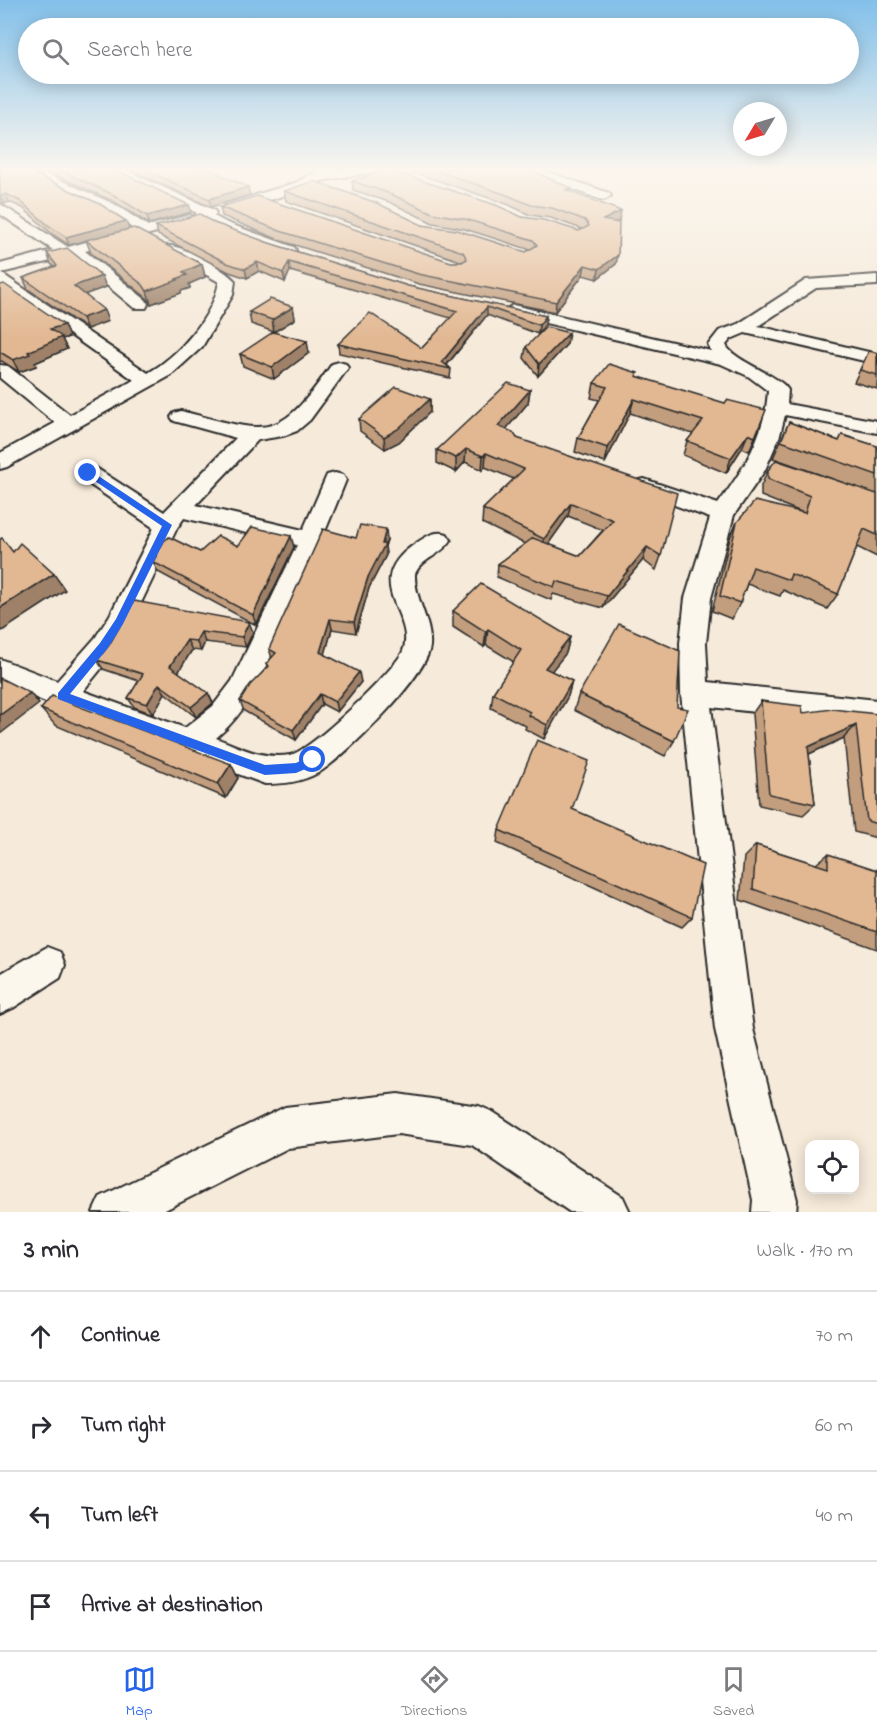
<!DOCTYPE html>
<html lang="en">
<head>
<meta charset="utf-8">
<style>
  :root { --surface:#fff; --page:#f7f7f7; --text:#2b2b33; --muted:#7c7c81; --line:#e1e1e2; --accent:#2563eb }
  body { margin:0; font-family:"Indie Flower",sans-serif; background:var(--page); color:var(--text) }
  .controls { position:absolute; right:18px; bottom:18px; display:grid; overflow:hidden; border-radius:12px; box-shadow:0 3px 15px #0003 }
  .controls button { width:54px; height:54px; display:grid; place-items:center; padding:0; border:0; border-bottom:2px solid var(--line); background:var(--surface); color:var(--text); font:30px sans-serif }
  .compass { position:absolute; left:733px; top:102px; width:54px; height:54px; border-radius:50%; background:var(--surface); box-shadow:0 3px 15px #0003; rotate:232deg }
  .stop { position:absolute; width:18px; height:18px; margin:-14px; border:4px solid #2563eb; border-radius:50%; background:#fff }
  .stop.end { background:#2563eb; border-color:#fff; box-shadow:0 2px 6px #0008 }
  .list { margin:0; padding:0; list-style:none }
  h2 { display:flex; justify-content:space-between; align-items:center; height:78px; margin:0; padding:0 24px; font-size:26px }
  h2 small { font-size:20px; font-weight:400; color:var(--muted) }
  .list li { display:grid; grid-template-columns:39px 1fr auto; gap:18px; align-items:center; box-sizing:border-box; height:90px; padding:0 24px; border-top:2px solid var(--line) }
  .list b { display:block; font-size:22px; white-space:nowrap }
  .list em { font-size:20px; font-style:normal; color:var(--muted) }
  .icon { flex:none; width:33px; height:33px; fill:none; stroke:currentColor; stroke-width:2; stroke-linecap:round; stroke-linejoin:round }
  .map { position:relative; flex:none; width:877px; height:1212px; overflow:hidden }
  .search { position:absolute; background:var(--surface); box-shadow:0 3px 15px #0003; left:18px; right:18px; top:18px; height:66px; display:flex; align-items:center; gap:15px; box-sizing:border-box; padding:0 21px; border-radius:33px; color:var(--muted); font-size:22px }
  .sheet { height:438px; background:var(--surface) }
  nav { display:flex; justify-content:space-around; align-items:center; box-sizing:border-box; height:84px; border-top:2px solid var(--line); background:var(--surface); font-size:16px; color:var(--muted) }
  nav a { display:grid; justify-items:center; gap:3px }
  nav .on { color:var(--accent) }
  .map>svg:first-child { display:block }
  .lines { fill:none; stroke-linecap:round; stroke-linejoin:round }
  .street-casing { stroke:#2b2b2b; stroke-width:4 }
  .street { fill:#fbf7ec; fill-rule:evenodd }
  .wall { fill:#c29e7e; stroke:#2b2b2b; stroke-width:1.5; fill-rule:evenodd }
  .shaded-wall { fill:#9e8167; stroke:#2b2b2b; stroke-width:1.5 }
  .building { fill:#e2b893; stroke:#2b2b2b; stroke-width:1.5 }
  .route { fill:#2563eb }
</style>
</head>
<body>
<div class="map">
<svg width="877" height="1212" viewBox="0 0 877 1212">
  <rect width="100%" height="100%" fill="#f6eada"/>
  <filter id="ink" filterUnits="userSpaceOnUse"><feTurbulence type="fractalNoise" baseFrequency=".0167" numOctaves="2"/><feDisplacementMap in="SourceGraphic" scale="12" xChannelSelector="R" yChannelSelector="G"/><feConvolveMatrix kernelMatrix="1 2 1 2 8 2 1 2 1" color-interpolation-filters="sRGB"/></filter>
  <g filter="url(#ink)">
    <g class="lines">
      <g class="street-casing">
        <g id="street">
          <polygon points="103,168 120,168 214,210 216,213 214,216 227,223 294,247 296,250 294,253 284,253 217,229 197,218 195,215 197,213"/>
          <polygon points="322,168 335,168 333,171 379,168 373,172 321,181 289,194 236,210 231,211 224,207 226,204 295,183"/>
          <polygon points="517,168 536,168 609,193 611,196 604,200 599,199"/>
          <path d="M44 173 114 204 148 226 190 215 197 219 195 222 85 251 146 300 148 304 146 308H134L72 256 1 273 148 373C178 356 213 317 219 282L166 252 164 249 166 246C179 243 226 270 235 281L233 295 202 347 170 376 7 467 0 469V453L55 423 0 378V365L8 366 70 415 134 380 0 285V264L53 250 0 214V204L68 247 134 229 104 210 40 180 38 177Z"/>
          <path d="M877 275V285L816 288 758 326 877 354V364L745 333 731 339 726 345C732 359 770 372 785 386L788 390 787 404 877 421V433L785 415 780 435 765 470 734 515 711 598 706 643 708 682 877 700V726L711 707 753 1029 797 1200 796 1212H752L753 1200 715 1029 681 693 680 643 685 598 710 518 636 491 633 486 636 481 644 479 718 504C744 469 765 435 768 391L748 376 721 364 507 314 505 310 513 305 711 351 708 345 719 331 738 324 806 280Z"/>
          <path d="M339 362 346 364 348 368 310 420 297 431 283 436 258 440 196 505 303 530 327 475 335 473 343 475 346 480C327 528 307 574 286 621 267 664 253 707 216 738 239 747 264 760 290 755 310 752 395 670 403 651 417 615 358 583 415 544 426 537 434 530 447 534L451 540C442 555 422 558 415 574 414 599 432 621 430 646 428 675 344 758 318 773 301 782 285 784 265 784L52 705 0 682V659L57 681 95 638 110 615 154 528 80 478 77 473 80 468 88 466 96 468 164 512 236 438 174 421 171 417 174 413 181 411C269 433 277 444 332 364ZM184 518 297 545 232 681 213 706 185 728 83 691 113 654 129 628 177 528Z"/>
          <polygon points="47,947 60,952 65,965 60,978 13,1008 0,1014 0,974"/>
          <polygon points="398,1094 479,1106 493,1112 623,1197 630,1212 570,1212 472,1145 398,1134 288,1148 161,1212 93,1212 100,1197 285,1107"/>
        </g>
      </g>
      <use href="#street" class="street"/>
    </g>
    <g class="wall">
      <polygon points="0,168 112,168 189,205 191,212 149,224 115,202 49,172 40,172 37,175 100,204 69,245 51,233 23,208 9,202 4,204 0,202"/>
      <polygon points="127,168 206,168 250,195 211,207"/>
      <polygon points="409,168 525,168 571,188 570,192 619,221 616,222 616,264 597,279 583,275 555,312 419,284 282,241 222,216 220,207 451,262 463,262 286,201 284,191 422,225 526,252 531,250 465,229 433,223 389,202 353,190 352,181 522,217 579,231 582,229 551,218 530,215 507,204 409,171"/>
      <polygon points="214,223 269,243 408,286 546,316 545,325 538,334 487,315 447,365 451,369 450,378 339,353 338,344 422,348 451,318 290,271 285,282 259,271 247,278 229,272 158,235 156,226"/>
      <polygon points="86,240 202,264 205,277 189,284 190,288 181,291 181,293 151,304 147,298 91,253"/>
      <polygon points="47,253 106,287 85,294 108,321 87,329 28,289 23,278 54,267 51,264"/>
      <polygon points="0,285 64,325 69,337 62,339 67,349 35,363 36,366 19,372 2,361 0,362"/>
      <polygon points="293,307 295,319 274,332 251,324 249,312"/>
      <polygon points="567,344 538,376 524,358 526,347"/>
      <polygon points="869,351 877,353 877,389 854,382"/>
      <polygon points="309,353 274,379 243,366 240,354"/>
      <polygon points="637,376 755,437 749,451 742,448 726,473 683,455 687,441 693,434 630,413 605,463 575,452 578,438 599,400 591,398 594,383"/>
      <path d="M530 390 528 403 506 429 661 556 656 570 643 560 603 608 553 594 551 600 497 577 498 564 525 544 482 523 483 509 514 479 485 467 482 470 465 462 456 472 437 463V450ZM568 516 603 530 580 556 548 544Z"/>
      <polygon points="430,399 430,412 399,442 385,449 360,431 359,419"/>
      <polygon points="789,422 839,441 842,435 877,446 877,557 857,547 838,594 827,609 783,590 780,596 747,584 740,603 732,619 712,611 730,538 737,522 801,512 761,496 761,486 768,470 864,490 773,458"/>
      <polygon points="356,538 387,540 385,546 386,555 369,588 356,633 332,629 325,654 361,682 337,712 322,704 296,740 244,711 240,701 267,667 266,664 272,658 269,649"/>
      <polygon points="238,546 294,547 256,625 158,572 153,562 200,552"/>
      <polygon points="134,601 253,632 246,647 205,642 201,651 192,650 178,672 208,693 213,703 196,717 165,693 153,714 134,707 128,698 139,681 103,669 97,660 109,645"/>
      <polygon points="453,611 570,637 566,653 551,671 572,681 568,696 544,739 525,729 526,726 491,708 493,693 514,662 486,645 484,647 453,627"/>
      <polygon points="579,694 674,741 665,756 574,710"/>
      <polygon points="761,701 803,713 877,714 877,838 854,832 844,738 809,754 815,804 803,815 759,805 752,714"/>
      <polygon points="41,709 231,764 238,778 226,798 55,725"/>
      <polygon points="572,809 692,917 682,927 497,843 499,830"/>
      <polygon points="756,845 816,864 828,854 877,870 877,949 740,900 744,857"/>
    </g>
    <g class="shaded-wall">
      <polygon points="33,168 39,168 40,172 36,176"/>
      <polygon points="248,187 250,195 211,207 209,199"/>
      <polygon points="6,194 9,202 4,204 0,196"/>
      <polygon points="189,205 191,212 149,224 147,216"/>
      <polygon points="621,211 619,221 601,229 603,220"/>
      <polygon points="126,221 129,229 69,245 66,237"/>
      <polygon points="618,255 616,264 597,279 599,269"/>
      <polygon points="257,262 259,271 247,278 245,269"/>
      <polygon points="289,262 290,271 285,282 283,273"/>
      <polygon points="202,264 205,277 189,284 190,288 181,291 181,293 151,304 147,291 176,279 183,272"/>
      <polygon points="585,265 583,275 555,312 556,302"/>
      <polygon points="102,276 106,287 78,297 74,286"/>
      <polygon points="293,307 295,319 274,332 272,320"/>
      <polygon points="487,307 487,315 445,367 442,362"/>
      <polygon points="104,310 108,321 87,329 82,318"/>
      <polygon points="546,316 545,325 538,334 539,325"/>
      <polygon points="64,325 69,337 62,339 67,349 35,363 36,366 19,372 13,360 28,352 50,329"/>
      <polygon points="569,333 567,344 538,376 539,364"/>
      <polygon points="307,341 309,353 274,379 272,367"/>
      <polygon points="530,390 528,403 497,440 498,426"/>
      <polygon points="430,399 430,412 399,442 385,449 384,437"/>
      <polygon points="634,399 630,413 605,463 608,448"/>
      <polygon points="748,434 742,448 726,473 731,458"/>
      <polygon points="466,449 465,462 456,472 456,458"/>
      <polygon points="486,453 485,467 482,470 483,456"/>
      <polygon points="571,503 568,516 542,553 544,539"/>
      <polygon points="386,529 387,540 385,546 386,555 369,588 356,633 354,622 368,577 382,544"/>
      <polygon points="291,536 294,547 256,625 253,615"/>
      <polygon points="647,547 643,560 603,608 607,596"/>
      <polygon points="54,574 65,590 2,631 0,629 0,608"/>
      <polygon points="330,619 332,629 323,662 320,652"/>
      <polygon points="249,622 253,632 246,647 242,637"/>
      <polygon points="488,629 486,645 484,647 486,632"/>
      <polygon points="201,632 205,642 201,651 196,641"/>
      <polygon points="570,637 566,653 542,683 545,668"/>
      <polygon points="187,640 192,650 176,676 170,666"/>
      <polygon points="359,672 361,682 337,712 335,702"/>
      <polygon points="572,681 568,696 544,739 547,725"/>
      <polygon points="159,684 165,693 153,714 147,704"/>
      <polygon points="30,693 39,704 0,734 0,715"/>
      <polygon points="208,693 213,703 196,717 191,707"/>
      <polygon points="320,694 322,704 296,740 293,730"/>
      <polygon points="856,725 844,738 798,759 808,747"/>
      <polygon points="231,764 238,778 226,798 218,784"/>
    </g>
    <g class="building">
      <polygon points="0,168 33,168 36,175 100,204 126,221 66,237 48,225 20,201 6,194 0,196"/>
      <polygon points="55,168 112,168 189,205 147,216 112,194"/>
      <polygon points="141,168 206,168 248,187 209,199"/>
      <polygon points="428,168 525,168 571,188 566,190 621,211 603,220 619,223 618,255 599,269 585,265 556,302 418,274 280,231 220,207 257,196 451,262 462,262 467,259 463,252 284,191 314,181 377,203 422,225 457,230 526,252 537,245 533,240 465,219 433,213 388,193 352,181 387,169 496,205 522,217 544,220 579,231 589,226 585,220 552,208 531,205 507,195"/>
      <polygon points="200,214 214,223 269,243 408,286 546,316 539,325 487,307 442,362 451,369 338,344 370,313 422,348 457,311 289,262 283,273 257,262 245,269 227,263 156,226"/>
      <polygon points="134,228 202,264 183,272 187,275 176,279 178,280 147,291 143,285 86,240"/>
      <polygon points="67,248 102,276 74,286 104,310 82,318 23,278 57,266 47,253"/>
      <polygon points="4,284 64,325 50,329 62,337 28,352 30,354 13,360 0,352 0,285"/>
      <polygon points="270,299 293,307 272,320 249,312"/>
      <polygon points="546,327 569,333 539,364 526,347"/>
      <polygon points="273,332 307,341 272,367 240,354"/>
      <polygon points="869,351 877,353 877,375 860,370"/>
      <polygon points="609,364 638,373 636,376 725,403 727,400 766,410 755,437 748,434 731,458 687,441 703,421 634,399 608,448 578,438 607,387 594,383"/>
      <polygon points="508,383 530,390 498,426 513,432 517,438 677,493 661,556 647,547 607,596 556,581 554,587 498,564 533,538 580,556 613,520 571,503 544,539 483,509 524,469 486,453 483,456 466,449 456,458 437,450"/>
      <polygon points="396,387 430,399 398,429 384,437 359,419"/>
      <polygon points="789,422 839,441 842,435 877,446 877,475 781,441"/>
      <polygon points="776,460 877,494 877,535 864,529 838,594 791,574 789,580 753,567 740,603 720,596 737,522 755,501 805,513 810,496 768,479 768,470"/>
      <polygon points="360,525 386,529 382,544 385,544 368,577 354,622 330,619 320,652 359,672 335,702 320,694 293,730 240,701 250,685 269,666 266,664 276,653 269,649 323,529 356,538"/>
      <polygon points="252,527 291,536 253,615 153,562 164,541 169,537 200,552 218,536 238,546"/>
      <polygon points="2,538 13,552 20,543 54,574 0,608 0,539"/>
      <polygon points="481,584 570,637 545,668 572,681 547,725 528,715 530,712 493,693 521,650 488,629 486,632 453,611"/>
      <polygon points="134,601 249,622 242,637 201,632 196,641 187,640 170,666 208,693 191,707 159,684 147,704 128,698 143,674 97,660 109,645"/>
      <polygon points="619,624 680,651 677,707 688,709 674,741 579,694"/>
      <polygon points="0,678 30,693 0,715"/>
      <polygon points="52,696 231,764 218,784 41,709"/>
      <polygon points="761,701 802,706 803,713 832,709 877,714 877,824 867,821 856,725 808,747 815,804 769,794"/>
      <polygon points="537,740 589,761 572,809 703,865 692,917 499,830"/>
      <polygon points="756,845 828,868 828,854 877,870 877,932 753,889"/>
    </g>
  </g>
  <linearGradient id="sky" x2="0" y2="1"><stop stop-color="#82c0ea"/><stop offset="0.5" stop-color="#fbf6ee"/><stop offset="1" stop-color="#fbf6ee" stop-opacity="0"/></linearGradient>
  <rect width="877" height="338" fill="url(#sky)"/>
  <polygon class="route" points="86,471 91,471 172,525 123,624 107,649 70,694 265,765 296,763 313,755 317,757 317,764 296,773 265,775 58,699 58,693 100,643 116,619 162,526 86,475"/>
</svg>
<div class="controls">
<button><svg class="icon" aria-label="locate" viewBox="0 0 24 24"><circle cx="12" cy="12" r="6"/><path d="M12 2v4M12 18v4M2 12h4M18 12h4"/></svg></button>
</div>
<svg class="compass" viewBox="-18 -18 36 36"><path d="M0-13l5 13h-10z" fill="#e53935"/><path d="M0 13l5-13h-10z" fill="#7c7c81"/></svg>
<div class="stop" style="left:313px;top:760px"></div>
<div class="stop end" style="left:88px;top:473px"></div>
<div class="search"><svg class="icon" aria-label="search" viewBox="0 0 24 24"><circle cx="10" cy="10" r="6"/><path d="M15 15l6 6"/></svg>Search here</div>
</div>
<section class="sheet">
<h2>3 min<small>Walk · 170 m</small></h2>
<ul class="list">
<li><svg class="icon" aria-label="ahead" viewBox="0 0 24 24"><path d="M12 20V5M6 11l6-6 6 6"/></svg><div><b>Continue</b></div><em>70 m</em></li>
<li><svg class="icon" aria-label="right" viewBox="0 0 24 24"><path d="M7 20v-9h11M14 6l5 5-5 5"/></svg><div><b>Turn right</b></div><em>60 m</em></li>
<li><svg class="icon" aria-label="left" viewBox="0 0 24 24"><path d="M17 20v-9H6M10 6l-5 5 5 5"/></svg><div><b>Turn left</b></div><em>40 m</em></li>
<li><svg class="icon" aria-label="arrive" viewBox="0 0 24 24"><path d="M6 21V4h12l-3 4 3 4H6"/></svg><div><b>Arrive at destination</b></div></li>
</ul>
</section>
<nav>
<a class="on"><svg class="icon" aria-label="map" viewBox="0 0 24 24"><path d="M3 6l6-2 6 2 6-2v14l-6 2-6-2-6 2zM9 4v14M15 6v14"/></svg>Map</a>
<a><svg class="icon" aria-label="directions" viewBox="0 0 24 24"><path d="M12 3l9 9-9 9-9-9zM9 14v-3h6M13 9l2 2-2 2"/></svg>Directions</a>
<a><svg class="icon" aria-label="saved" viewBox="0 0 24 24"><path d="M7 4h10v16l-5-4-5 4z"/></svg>Saved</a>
</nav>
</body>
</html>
